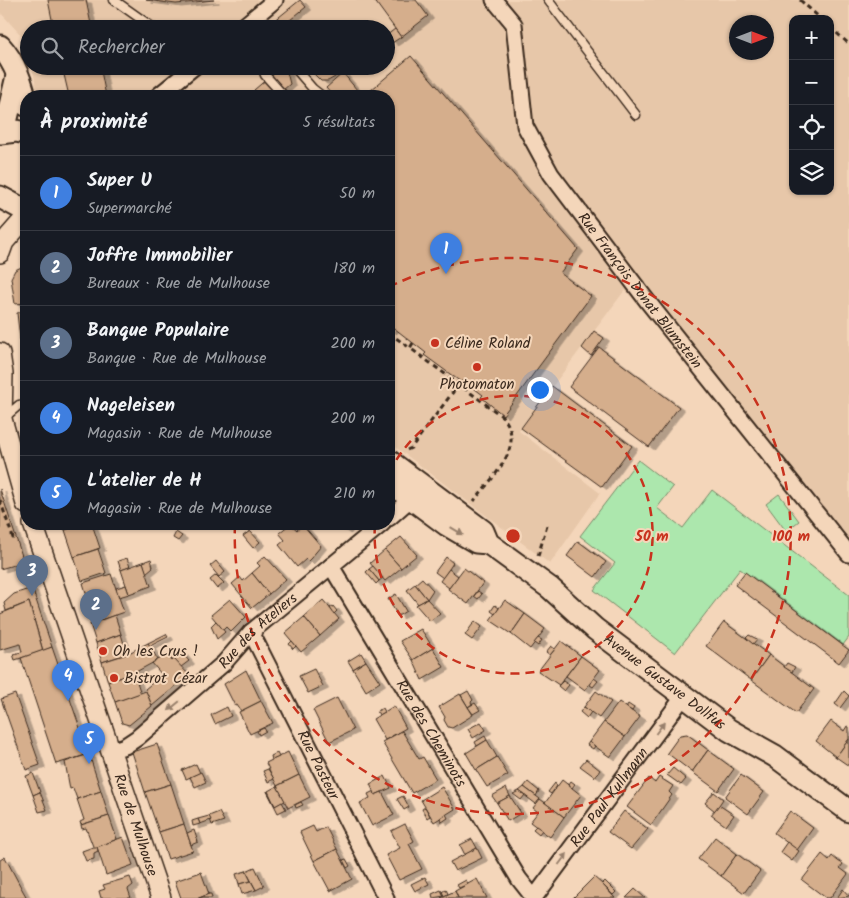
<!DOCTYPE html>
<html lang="fr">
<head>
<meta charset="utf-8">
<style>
  :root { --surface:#171b24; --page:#242831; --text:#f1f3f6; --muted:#9ea1a6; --line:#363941; --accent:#c8321e }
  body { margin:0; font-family:Kalam,sans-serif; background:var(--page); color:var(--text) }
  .controls { position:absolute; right:15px; top:15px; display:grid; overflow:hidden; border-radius:10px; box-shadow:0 1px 4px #0004 }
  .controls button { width:45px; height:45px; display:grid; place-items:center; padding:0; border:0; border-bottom:1px solid var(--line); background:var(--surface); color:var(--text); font:25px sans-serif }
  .compass { position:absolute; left:729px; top:15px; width:45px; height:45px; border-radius:50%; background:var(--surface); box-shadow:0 1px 4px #0004; rotate:90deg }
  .you { position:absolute; left:539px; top:389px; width:18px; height:18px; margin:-12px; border:4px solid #fff; border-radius:50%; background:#1a73e8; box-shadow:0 0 0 8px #1a73e833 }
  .badge { display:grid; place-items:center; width:32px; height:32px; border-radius:50%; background:var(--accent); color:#fff; font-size:16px; font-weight:700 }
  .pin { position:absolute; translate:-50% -41px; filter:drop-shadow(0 1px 2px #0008) }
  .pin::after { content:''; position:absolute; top:26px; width:18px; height:15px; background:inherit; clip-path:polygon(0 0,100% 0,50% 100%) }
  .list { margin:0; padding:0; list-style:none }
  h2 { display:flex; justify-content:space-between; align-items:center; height:65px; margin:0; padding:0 20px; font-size:21px }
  h2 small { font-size:16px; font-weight:400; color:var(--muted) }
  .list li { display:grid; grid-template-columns:32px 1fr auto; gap:15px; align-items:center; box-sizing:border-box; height:75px; padding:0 20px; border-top:1px solid var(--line) }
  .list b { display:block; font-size:19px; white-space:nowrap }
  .list p { margin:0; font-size:16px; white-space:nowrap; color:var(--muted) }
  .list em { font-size:16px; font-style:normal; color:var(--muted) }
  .icon { flex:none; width:28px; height:28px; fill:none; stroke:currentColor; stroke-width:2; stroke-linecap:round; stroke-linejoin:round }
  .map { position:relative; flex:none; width:849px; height:898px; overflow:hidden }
  .search { position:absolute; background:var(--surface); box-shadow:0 1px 4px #0004; left:20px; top:20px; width:375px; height:55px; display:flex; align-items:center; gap:12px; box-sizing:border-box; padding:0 18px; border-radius:28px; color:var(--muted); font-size:19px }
  .panel { position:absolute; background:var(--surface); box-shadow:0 1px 4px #0004; left:20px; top:90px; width:375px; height:440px; border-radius:20px }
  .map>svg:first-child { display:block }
  .built { fill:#e7c7a9; fill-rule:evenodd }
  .green { fill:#ace7ad; stroke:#748866 }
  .building { fill:#d5ae8c; stroke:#3b2a1e; filter:url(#shadow) }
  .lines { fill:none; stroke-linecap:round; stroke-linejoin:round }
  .service-casing { stroke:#3b2a1e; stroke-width:11 }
  .minor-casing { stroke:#3b2a1e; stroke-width:19 }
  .tertiary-casing { stroke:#3b2a1e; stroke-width:22 }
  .secondary-casing { stroke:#3b2a1e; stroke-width:25 }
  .path { stroke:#3b2a1e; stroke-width:3; stroke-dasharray:5 4; stroke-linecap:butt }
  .service { stroke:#f4d6ba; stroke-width:8 }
  .minor { stroke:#f4d6ba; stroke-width:15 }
  .tertiary { stroke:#f4d6ba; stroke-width:19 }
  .secondary { stroke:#f4d6ba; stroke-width:21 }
  .oneway { fill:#98806c }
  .ring { fill:none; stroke:#c8321e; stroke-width:2.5; stroke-dasharray:9 6 }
  .poi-dot { fill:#c8321e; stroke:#f4d6ba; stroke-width:2 }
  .labels { text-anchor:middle; stroke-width:4; stroke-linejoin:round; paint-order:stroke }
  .street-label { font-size:15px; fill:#3b2a1e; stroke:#f4d6ba }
  .poi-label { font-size:15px; fill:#3b2a1e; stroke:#f4d6ba; text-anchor:start }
  .centre { fill:#c8321e; stroke:#f4d6ba; stroke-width:2.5 }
  .ring-label { font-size:15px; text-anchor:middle; font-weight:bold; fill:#c8321e; stroke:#f4d6ba; stroke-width:4; stroke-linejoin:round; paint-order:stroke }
</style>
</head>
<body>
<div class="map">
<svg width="849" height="898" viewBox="0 0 849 898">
  <defs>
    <filter id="shadow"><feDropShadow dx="5.5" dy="3" stdDeviation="0" flood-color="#0004"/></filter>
  </defs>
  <rect width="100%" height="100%" fill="#f4d6ba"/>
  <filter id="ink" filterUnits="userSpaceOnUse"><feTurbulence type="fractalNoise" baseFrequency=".02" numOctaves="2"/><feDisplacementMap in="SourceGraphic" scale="10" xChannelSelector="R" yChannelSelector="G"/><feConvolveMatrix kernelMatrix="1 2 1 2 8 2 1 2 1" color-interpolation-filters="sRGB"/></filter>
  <g filter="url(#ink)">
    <path class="built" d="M0 0H849V543L625 290 519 431 600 493 550 564 389 442V96H38L32 66H386V29H29V48L28 43 0 12ZM793 19H830V191H793ZM736 22H766V52H736Z"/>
    <g class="green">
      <polygon points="638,460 673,487 657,508 683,528 712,490 849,595 849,637 843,645 740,569 675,653 594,590 615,563 580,536"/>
      <polygon points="779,494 799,521 786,531 766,504"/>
    </g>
    <g class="building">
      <polygon points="48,0 86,0 92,29 54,29"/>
      <polygon points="146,0 214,0 176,4"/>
      <polygon points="300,0 306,7 279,29 271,29 268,26"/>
      <polygon points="374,0 416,0 428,16 401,37"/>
      <polygon points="395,29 401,37 392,43 387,35"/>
      <polygon points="411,56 578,249 560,273 591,296 503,415 481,397 483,395 463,380 461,382 424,355 426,353 394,328 391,331 389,329 389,96 364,96"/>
      <polygon points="62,66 100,66 106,96 69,96"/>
      <polygon points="282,66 287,72 290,84 276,96 259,96 254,90"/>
      <polygon points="337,66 335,77 328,81 321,81 314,74 314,66"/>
      <polygon points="343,73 362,96 333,96 326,88"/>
      <polygon points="26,265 26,303 15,304 11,278 15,270"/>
      <polygon points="26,312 26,337 20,339 17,313"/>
      <polygon points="594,331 604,338 591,356 582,348"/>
      <polygon points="26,337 26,375 20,339"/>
      <polygon points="599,347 679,407 649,447 569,387"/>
      <polygon points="552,386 632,446 602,487 521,428"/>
      <polygon points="0,489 24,562 0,569"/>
      <polygon points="63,524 82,524 65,530"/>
      <polygon points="82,524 92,524 100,548 74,557 65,530"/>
      <polygon points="290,524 297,530 303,525 321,546 311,558 308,561 306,559 297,567 279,545 285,540 279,533"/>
      <polygon points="335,524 351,524 345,531"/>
      <polygon points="250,531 260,542 253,548 243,536"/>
      <polygon points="176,532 182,536 178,541 173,538"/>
      <polygon points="401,537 417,555 401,568 385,550"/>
      <polygon points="578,541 606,562 595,577 567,556"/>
      <polygon points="98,549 106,573 82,581 74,557"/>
      <polygon points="385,550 401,568 385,581 370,563"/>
      <polygon points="265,556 286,579 269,594 252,573 260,566 257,563"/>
      <polygon points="446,557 453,563 443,578 435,572"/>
      <polygon points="127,558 130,567 121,570 118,561"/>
      <polygon points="151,559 153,567 146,573 143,562"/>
      <polygon points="216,561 225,572 219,577 210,566"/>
      <polygon points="143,562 151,586 129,594 121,570"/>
      <polygon points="373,566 383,578 379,581 369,569"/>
      <polygon points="464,568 483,583 468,604 448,589"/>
      <polygon points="369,569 379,581 376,584 366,572"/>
      <polygon points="449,569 458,576 449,588 440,581"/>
      <polygon points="745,572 849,650 839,663 735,585"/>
      <polygon points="252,573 269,594 252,608 232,584 240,577 243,581"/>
      <polygon points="111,574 124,612 95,622 83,583"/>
      <polygon points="216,575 224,583 217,589 210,580"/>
      <polygon points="422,578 433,590 427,599 415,584"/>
      <polygon points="415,584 427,599 418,604 407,590"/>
      <polygon points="126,585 129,594 119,597 116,588"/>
      <polygon points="32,588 52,647 43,651 29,602 6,611 4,603 14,594"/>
      <polygon points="478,591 482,594 478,599 474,596"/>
      <polygon points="396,594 406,611 398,616 388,599"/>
      <polygon points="230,599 246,617 231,632 226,627 223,630 211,615"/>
      <polygon points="427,599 440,613 430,621 416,605"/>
      <polygon points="323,600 339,619 320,636 304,617"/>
      <polygon points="505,600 525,614 511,634 490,620"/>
      <polygon points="29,602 43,651 15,660 13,654 22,652 20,644 0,650 0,614"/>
      <polygon points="495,605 499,608 495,614 491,611"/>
      <polygon points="333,606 337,611 334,614 330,608"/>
      <polygon points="525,614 545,629 530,649 511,634"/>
      <polygon points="115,615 121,634 96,643 90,624"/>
      <polygon points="304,617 320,636 301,652 285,633"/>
      <polygon points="216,621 225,632 217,639 211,626"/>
      <polygon points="475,621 482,627 472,640 465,635"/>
      <polygon points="724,622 769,655 751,680 706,646"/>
      <polygon points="421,629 433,648 413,660 400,641"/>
      <polygon points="121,634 127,654 102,662 96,643"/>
      <polygon points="166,634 168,637 150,646 148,643"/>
      <polygon points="749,635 757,639 753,644 746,638"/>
      <polygon points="538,638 542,640 538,646 534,643"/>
      <polygon points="292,641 296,646 293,649 289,644"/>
      <polygon points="561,641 581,656 559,685 538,671"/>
      <polygon points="148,643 158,660 134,673 108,682 102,662 127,654"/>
      <polygon points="551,646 555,649 550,655 546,652"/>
      <polygon points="52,647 89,754 56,764 21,658"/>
      <polygon points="433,648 444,667 422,680 413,660"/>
      <polygon points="179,649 189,661 181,667 167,656"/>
      <polygon points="361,653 366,661 353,669 348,661"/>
      <polygon points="167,655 172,661 174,659 189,675 152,706 145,689 162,675 152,663"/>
      <polygon points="769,655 814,689 796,713 751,680"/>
      <polygon points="581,656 600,670 585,690 566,676"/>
      <polygon points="366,661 380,682 366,691 353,669"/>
      <polygon points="787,663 795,667 792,672 784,667"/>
      <polygon points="314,669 323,686 308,693 299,676"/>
      <polygon points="246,670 261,701 241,711 237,705 235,706 224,684"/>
      <polygon points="134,673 141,694 115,702 108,682"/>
      <polygon points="594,678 598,681 593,687 590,685"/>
      <polygon points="563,681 569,685 564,691 558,686"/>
      <polygon points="146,691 152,706 129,725 122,723 115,702"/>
      <polygon points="468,691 473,700 471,702 472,704 468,707 461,695"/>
      <polygon points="596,691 611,702 599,718 584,707"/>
      <polygon points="844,691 849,696 840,708 835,704"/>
      <polygon points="15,694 40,765 26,770 1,699"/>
      <polygon points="460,694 473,715 452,728 448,727 444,720 445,717 439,707"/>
      <polygon points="337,698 353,730 329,742 313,710"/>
      <polygon points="261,701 273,723 250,734 239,712"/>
      <polygon points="619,702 640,717 625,737 604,722"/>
      <polygon points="475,703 480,710 473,714 468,707"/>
      <polygon points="628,704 634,708 632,711 626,707"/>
      <polygon points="394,706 406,728 385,740 373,719"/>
      <polygon points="227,707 231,716 215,724 211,715"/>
      <polygon points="584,707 591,712 587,718 580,712"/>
      <polygon points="383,708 385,712 379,715 377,711"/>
      <polygon points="831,721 844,731 847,726 849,727 849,739 836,757 816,741"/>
      <polygon points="481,722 486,730 473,738 468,729"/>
      <polygon points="604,722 625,737 610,757 589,742"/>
      <polygon points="264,728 266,731 259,735 257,731"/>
      <polygon points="402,731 419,759 423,757 436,779 412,793 382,742"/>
      <polygon points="687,734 708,750 692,772 667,753 680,735"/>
      <polygon points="485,736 487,740 477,746 475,742"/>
      <polygon points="849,739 849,766 836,757"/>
      <polygon points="487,740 497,757 476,770 466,753"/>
      <polygon points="589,742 595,746 593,749 587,745"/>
      <polygon points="157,744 171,784 145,792 132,752"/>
      <polygon points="708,750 734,769 718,791 692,772"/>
      <polygon points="288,752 299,775 277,786 266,763"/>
      <polygon points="277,753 279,757 272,760 271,756"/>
      <polygon points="89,754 101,791 77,799 73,788 70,789 65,762"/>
      <polygon points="497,757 508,775 487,787 476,770"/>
      <polygon points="586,759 600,770 595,777 580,766"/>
      <polygon points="196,764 200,773 186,779 182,770"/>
      <polygon points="673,768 686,779 681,785 667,775"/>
      <polygon points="268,769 274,779 268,782 263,771"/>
      <polygon points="201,772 206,782 195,787 190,777"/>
      <polygon points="33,773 40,792 33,795 26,776"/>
      <polygon points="299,775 310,797 288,808 277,786"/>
      <polygon points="741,775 764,792 748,814 725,797"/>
      <polygon points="385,776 391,788 375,795 370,784"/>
      <polygon points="659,777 673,786 669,792 672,795 651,825 627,807 649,778 655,783"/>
      <polygon points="562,780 581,795 564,817 545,803"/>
      <polygon points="571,781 575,784 572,788 568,785"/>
      <polygon points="528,782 539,791 536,796 524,787"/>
      <polygon points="555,783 557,786 551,794 548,792"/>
      <polygon points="171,784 184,824 159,832 145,792"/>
      <polygon points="277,786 285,801 275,806 268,791"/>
      <polygon points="442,787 455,809 434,822 421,800"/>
      <polygon points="524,787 540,799 536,804 519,791"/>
      <polygon points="506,788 510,796 497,803 492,796"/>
      <polygon points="101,791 109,816 81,825 80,822 84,820 77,799"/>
      <polygon points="267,791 275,806 282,802 286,809 278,813"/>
      <polygon points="374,791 375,795 382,792 394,815 372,826 360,803 370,798 368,794"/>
      <polygon points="519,791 525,795 521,800 513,794"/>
      <polygon points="40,792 47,810 39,812 33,795"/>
      <polygon points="714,792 723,799 715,811 705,803"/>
      <polygon points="403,796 409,807 404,810 397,799"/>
      <polygon points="510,796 521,813 508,821 497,803"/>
      <polygon points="540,799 564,817 550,837 530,822 538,812 533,808"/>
      <polygon points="301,802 303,805 296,808 295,805"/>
      <polygon points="719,805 734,815 726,826 711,815"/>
      <polygon points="425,807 430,816 427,818 422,809"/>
      <polygon points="624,811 648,829 631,849 608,832"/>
      <polygon points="790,811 813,828 797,850 774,833"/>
      <polygon points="219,812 224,821 212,825 209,816"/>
      <polygon points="446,814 448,818 442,822 440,818"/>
      <polygon points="109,816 117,839 94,849 86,828 82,829 81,825"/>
      <polygon points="209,816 211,820 200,824 198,819"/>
      <polygon points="198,819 200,824 193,826 192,821"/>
      <polygon points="184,824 193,851 168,859 159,832"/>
      <polygon points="405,824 414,841 409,844 422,869 399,880 386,855 400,848 391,831"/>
      <polygon points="313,826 316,832 326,827 337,849 314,861 300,832"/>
      <polygon points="536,826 542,830 539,834 533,829"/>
      <polygon points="194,830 198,842 191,845 187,833"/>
      <polygon points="123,837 133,865 106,875 97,847"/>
      <polygon points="715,837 737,854 721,876 698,859"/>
      <polygon points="472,839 477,848 465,855 460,845"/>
      <polygon points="787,842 799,851 792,861 780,852"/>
      <polygon points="93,847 97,847 98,851 94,853 94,859 86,861 82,851"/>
      <polygon points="477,848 482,858 455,871 450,862"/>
      <polygon points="337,849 352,879 330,891 314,861"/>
      <polygon points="737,854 760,871 744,893 721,876"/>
      <polygon points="822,854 829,860 832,856 838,861 843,864 840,868 848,874 830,898 826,898 802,880"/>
      <polygon points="5,857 23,891 27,898 0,898 0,860"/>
      <polygon points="346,859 350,866 347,868 343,860"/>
      <polygon points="255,867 264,886 256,890 246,871"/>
      <polygon points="246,871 251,881 239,884 236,874"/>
      <polygon points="201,872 209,894 199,898 181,898 175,881"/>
      <polygon points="130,877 133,885 128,889 131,898 101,898 99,891 105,889 103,885"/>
      <polygon points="425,877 429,884 415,891 411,884"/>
      <polygon points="594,877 602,884 615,898 573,898"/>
      <polygon points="477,879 487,898 458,898 455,891"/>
      <polygon points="466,880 468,884 459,888 457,885"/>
      <polygon points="251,881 256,890 242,894 239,884"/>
      <polygon points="605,881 616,892 613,895 602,884"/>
      <polygon points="446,889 448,894 444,896 442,892"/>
      <polygon points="635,889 645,898 626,898"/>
      <polygon points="843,889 849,896 837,898"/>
      <polygon points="441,890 444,896 433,898 432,894"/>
      <polygon points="455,891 458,898 441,898 444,896"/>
      <polygon points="209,894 211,894 212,898 199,898"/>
    </g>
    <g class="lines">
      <g class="service-casing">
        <g id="service">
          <polyline points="114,0 155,29"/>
          <polyline points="548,0 636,115"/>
          <polyline points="262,66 265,75 284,96"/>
          <polyline points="293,66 313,89 322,96"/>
          <polyline points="4,418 19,405 26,404"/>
        </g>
      </g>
      <g class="minor-casing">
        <g id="minor">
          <path id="s1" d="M494 0 514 24 525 126 551 174 648 302 849 554"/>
          <polyline points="240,29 275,0"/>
          <polyline points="158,96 195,66"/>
          <polyline points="389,518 416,494 418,495"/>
          <path id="s2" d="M331 566 519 879 534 898 684 696"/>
          <path id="s3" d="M251 632 386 898"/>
          <path id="s4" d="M110 751 125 746 137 738 224 663 251 632 382 524"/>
        </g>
      </g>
      <g class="tertiary-casing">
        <g id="tertiary">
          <polyline points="0,253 4,242 26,217"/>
          <polyline points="0,353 3,374 2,419 26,504"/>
          <path id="s5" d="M33 524 161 898"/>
        </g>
      </g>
      <g class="secondary-casing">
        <g id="secondary">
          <path d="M0 46C14 61 24 86 26 105"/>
          <polyline points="4,131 17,76"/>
          <polyline points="0,133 16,131 26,133"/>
          <polyline points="0,197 26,211"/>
          <path id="s6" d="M389 461 483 531 488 543 550 588 595 629 729 730 775 756 849 811"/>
          <polyline points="389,482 447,525 476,542 488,543"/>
        </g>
      </g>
      <g class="path">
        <polyline points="800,0 821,19"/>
        <polyline points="830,27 849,44"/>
        <polyline points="389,333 410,348"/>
        <path d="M413 343 410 348 503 417C527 446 492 477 474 501"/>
        <polyline points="407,450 411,448 459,384"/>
        <polyline points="0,500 13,538 16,537"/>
        <polyline points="538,556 548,522"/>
      </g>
      <use href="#service" class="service"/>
      <use href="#minor" class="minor"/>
      <use href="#tertiary" class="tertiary"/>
      <use href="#secondary" class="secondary"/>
    </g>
    <defs><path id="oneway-solid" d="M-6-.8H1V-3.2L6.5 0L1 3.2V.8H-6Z" transform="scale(1.25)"/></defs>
    <g class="oneway">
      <use href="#oneway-solid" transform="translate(457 531) rotate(31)"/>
      <use href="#oneway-solid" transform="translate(174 706) rotate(140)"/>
      <use href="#oneway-solid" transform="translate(660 728) rotate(-53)"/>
      <use href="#oneway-solid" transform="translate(563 859) rotate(-53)"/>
    </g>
  </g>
  <g class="ring">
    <path d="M389 473A139 139 0 1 1 375 524"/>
    <path d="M389 287A278 278 0 1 1 235 524"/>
  </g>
  <g class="poi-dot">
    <circle cx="435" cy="343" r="5"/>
    <circle cx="477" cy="367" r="5"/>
    <circle cx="103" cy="651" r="5"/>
    <circle cx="114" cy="678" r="5"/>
  </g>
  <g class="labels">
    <g class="street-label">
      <text dy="5" stroke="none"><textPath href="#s1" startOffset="335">Rue François Donat Blumstein</textPath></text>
      <text dy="5" stroke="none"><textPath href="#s4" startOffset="192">Rue des Ateliers</textPath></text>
      <text dy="5" stroke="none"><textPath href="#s6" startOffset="355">Avenue Gustave Dollfus</textPath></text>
      <text dy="5" stroke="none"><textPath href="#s2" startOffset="195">Rue des Cheminots</textPath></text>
      <text dy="5" stroke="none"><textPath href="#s3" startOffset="149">Rue Pasteur</textPath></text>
      <text dy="5" stroke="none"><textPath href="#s2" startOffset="515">Rue Paul Kullmann</textPath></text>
      <text dy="5" stroke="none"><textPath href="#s5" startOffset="318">Rue de Mulhouse</textPath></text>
    </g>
    <g class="poi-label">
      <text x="445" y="348">Céline Roland</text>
      <text x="477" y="389" text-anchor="middle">Photomaton</text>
      <text x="113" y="656">Oh les Crus !</text>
      <text x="124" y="683">Bistrot Cézar</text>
    </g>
  </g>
  <circle cx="513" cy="536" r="8" class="centre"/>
  <g class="ring-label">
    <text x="652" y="541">50 m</text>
    <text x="791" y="541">100 m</text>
  </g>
</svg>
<div class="controls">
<button>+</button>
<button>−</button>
<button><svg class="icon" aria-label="locate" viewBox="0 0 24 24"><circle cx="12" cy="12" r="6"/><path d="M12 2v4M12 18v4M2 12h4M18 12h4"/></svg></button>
<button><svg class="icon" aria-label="layers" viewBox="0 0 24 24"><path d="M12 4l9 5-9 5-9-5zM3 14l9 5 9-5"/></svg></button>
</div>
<svg class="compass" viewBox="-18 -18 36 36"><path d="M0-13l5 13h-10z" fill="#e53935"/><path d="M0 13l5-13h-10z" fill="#9ea1a6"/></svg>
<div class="you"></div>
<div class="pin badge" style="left:446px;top:274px;background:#3f7fe0">1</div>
<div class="pin badge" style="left:96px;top:630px;background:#5c6f8a">2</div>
<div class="pin badge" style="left:32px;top:596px;background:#5c6f8a">3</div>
<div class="pin badge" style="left:68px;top:701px;background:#3f7fe0">4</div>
<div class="pin badge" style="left:89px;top:764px;background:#3f7fe0">5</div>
<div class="search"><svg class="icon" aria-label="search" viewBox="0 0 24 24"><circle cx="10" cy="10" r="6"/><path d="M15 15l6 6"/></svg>Rechercher</div>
<section class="panel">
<h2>À proximité<small>5 résultats</small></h2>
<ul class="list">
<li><span class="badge" style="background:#3f7fe0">1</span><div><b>Super U</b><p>Supermarché</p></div><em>50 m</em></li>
<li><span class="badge" style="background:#5c6f8a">2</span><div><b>Joffre Immobilier</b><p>Bureaux · Rue de Mulhouse</p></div><em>180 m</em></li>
<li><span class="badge" style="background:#5c6f8a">3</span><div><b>Banque Populaire</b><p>Banque · Rue de Mulhouse</p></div><em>200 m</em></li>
<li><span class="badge" style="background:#3f7fe0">4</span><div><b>Nageleisen</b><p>Magasin · Rue de Mulhouse</p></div><em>200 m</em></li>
<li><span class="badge" style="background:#3f7fe0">5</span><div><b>L'atelier de H</b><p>Magasin · Rue de Mulhouse</p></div><em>210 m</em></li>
</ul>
</section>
</div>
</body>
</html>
